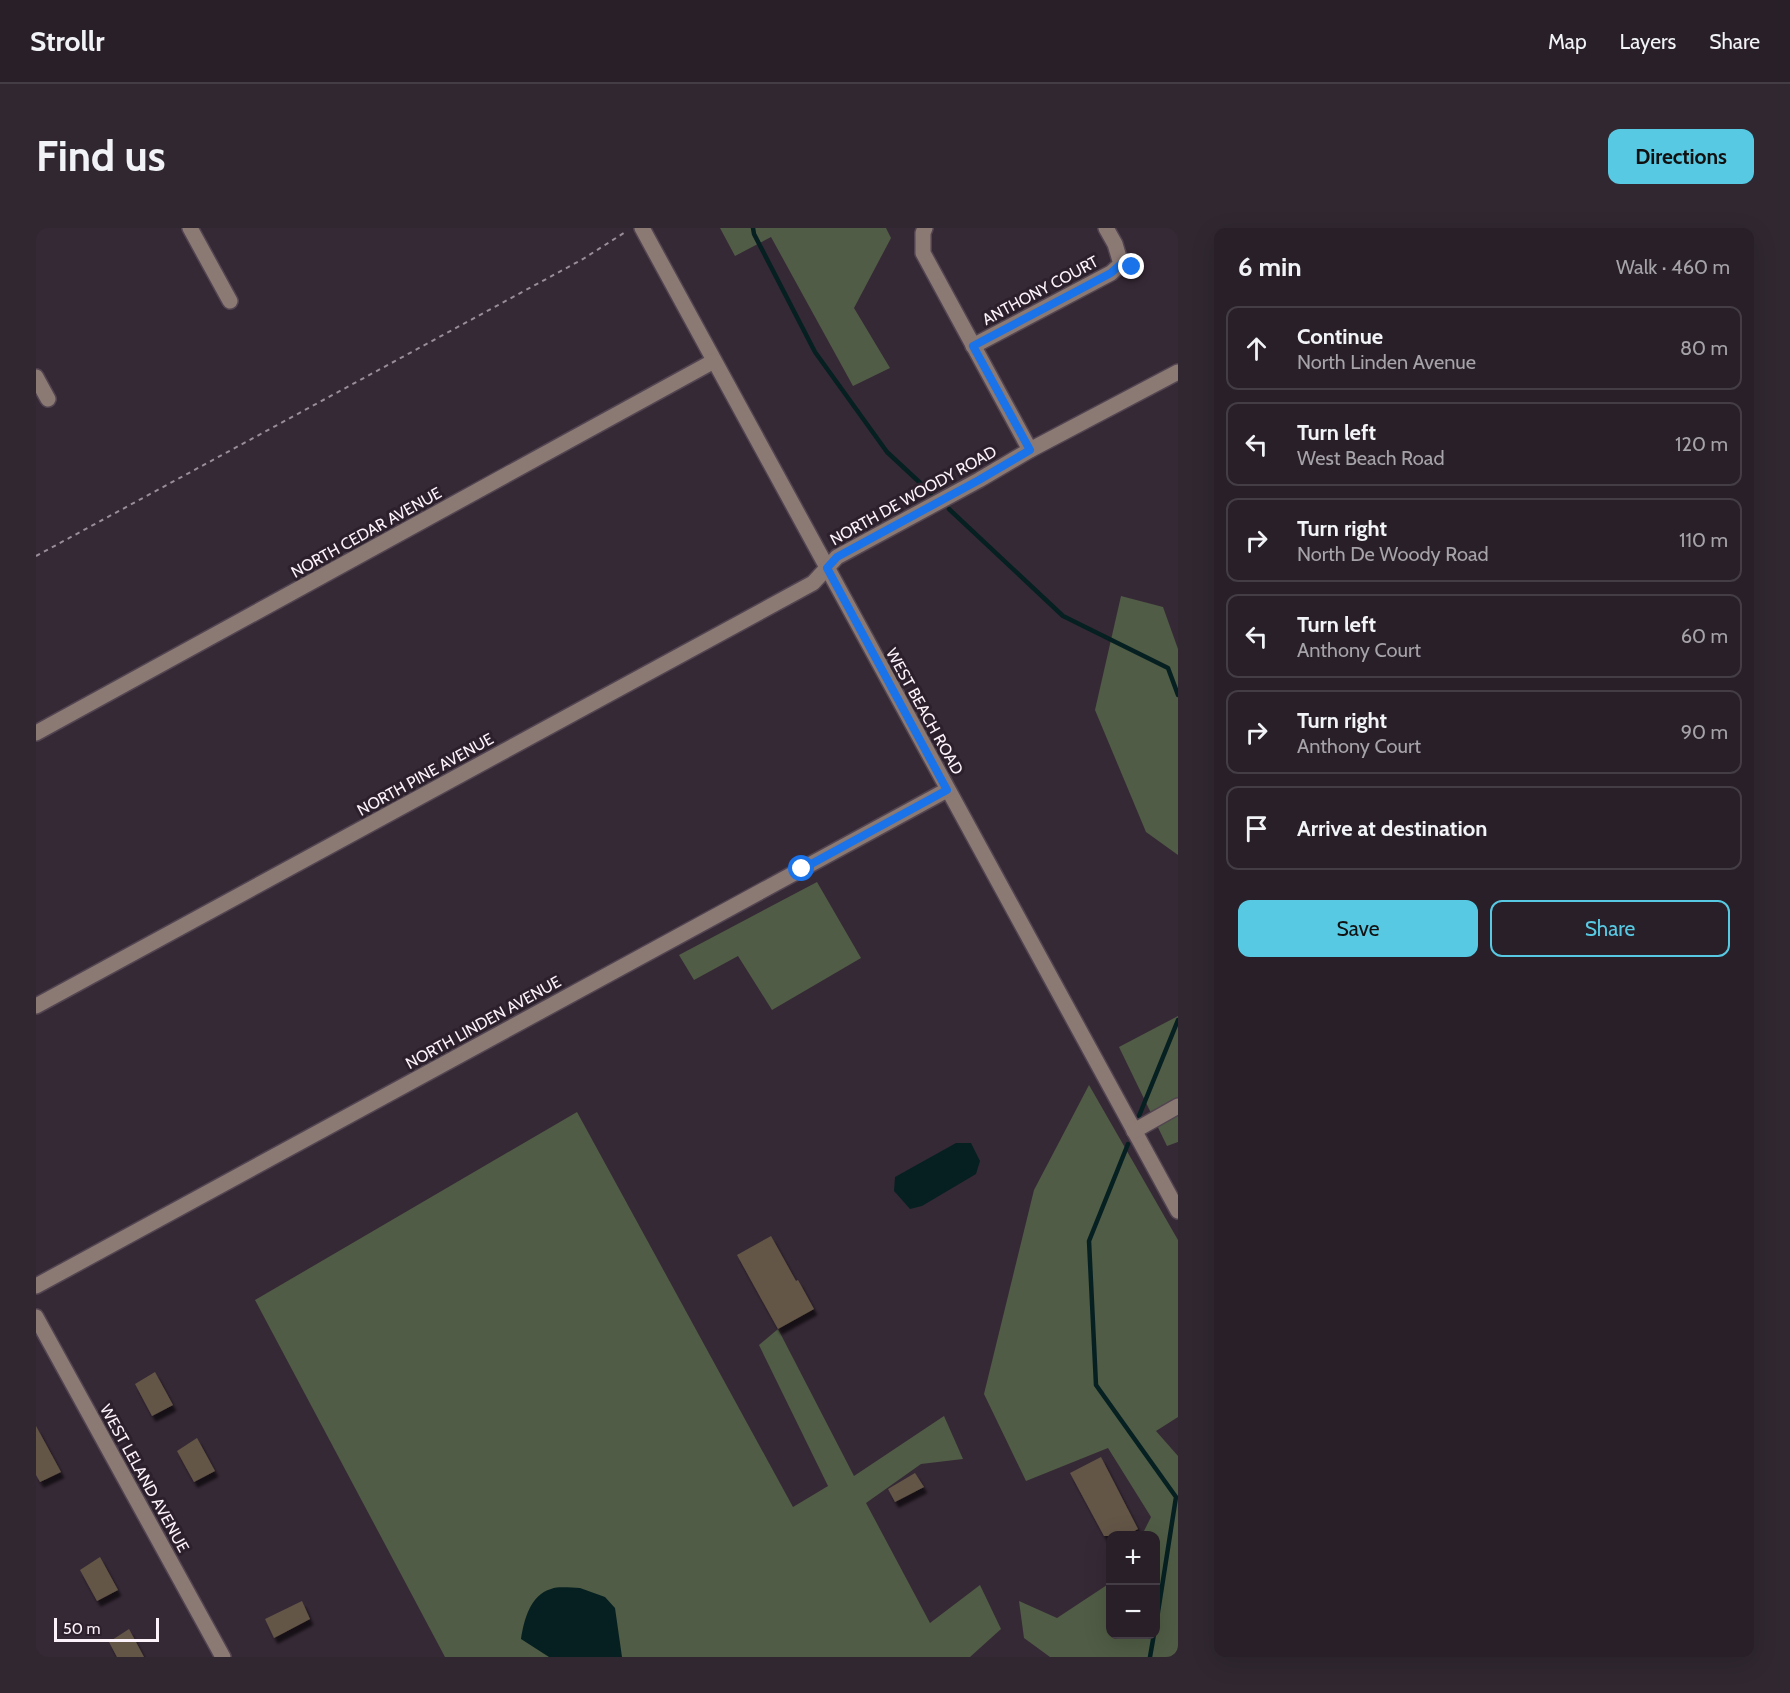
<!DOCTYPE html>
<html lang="en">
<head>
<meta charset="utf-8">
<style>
  :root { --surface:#281f28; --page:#302730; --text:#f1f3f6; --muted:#a5a2a8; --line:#443d45; --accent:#58c9e3 }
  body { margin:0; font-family:Cabin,sans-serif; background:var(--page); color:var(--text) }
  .controls { position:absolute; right:18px; bottom:18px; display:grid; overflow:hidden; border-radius:12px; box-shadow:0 6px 24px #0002 }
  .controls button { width:54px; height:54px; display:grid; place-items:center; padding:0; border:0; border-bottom:2px solid var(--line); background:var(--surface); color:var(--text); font:30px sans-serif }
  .scale { position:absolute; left:18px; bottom:15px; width:105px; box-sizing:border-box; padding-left:6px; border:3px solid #fbf2fa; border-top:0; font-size:16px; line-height:21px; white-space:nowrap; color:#fbf2fa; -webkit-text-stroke:4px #2c202c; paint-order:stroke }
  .stop { position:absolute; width:18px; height:18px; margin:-14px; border:4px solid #1a73e8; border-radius:50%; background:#fff }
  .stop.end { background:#1a73e8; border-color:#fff; box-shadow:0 2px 6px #0008 }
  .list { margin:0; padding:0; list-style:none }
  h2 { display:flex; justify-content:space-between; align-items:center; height:78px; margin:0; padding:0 24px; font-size:26px }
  h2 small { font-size:20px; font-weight:400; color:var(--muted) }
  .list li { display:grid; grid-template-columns:39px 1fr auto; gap:18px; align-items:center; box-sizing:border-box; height:84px; margin:0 12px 12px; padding:0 12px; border:2px solid var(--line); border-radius:12px }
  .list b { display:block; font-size:22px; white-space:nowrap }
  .list p { margin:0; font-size:20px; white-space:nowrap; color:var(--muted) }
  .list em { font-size:20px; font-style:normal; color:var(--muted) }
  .actions { display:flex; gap:12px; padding:18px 24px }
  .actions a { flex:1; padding:14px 0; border:2px solid var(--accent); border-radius:12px; text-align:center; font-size:21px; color:var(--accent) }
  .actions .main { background:var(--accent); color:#111 }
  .icon { flex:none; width:33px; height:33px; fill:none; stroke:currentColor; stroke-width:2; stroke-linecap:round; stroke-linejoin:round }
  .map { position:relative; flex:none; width:1142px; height:1429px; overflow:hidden; border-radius:12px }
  header { display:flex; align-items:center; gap:36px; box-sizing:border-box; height:84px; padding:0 30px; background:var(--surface); border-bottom:2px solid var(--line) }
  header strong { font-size:28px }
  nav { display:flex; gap:33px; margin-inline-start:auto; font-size:21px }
  .intro { display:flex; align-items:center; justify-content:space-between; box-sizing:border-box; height:144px; padding:0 36px }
  h1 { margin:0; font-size:42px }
  .button { padding:15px 27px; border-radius:12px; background:var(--accent); color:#111; font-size:21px; font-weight:700 }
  main { display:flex; gap:36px; padding:0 36px }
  aside { flex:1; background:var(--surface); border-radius:12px; box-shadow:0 6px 24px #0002 }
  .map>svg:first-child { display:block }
  .green { fill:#505c45 }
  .water { fill:#062022 }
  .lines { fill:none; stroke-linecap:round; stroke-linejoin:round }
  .stream { stroke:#062022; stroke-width:4.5 }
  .building { fill:#635646; filter:url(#shadow) }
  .minor-casing { stroke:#524551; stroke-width:18 }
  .path { stroke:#988d98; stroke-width:2; stroke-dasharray:4.5 4.5; stroke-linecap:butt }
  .minor { stroke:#8b7974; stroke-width:15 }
  .route { stroke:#1a73e8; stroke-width:8 }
  .labels { text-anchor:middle; stroke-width:6; stroke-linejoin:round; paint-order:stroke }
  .street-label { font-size:16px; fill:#fbf2fa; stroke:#2c202c }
</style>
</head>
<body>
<header>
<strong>Strollr</strong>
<nav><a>Map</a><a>Layers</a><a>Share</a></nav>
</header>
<div class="intro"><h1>Find us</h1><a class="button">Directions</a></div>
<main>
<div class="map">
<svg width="1142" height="1429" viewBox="0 0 1142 1429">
  <defs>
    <filter id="shadow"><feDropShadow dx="3.5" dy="6" stdDeviation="1.5" flood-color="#0009"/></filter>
  </defs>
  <rect width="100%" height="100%" fill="#362936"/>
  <g class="green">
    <polygon points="684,0 850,0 855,10 818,80 854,140 817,158 735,9 699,28"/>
    <polygon points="1085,368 1127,379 1142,421 1142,627 1110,604 1059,482"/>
    <polygon points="781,654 825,730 736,782 702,728 658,752 643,727"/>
    <polygon points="1142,788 1142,914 1131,918 1083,819"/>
    <polygon points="1053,857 1142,1012 1142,1189 1120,1203 1142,1228 1142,1429 1014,1429 988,1410 983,1373 1021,1390 1074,1355 1074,1406 1120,1406 1120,1308 1106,1307 1115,1289 1072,1220 990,1253 948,1166 998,962"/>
    <polygon points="541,884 757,1279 792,1258 723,1117 742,1101 818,1248 908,1188 927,1231 885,1236 830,1275 894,1395 944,1357 965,1401 934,1429 409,1429 219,1072"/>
  </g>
  <g class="water">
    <polygon points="920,915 935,915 944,933 940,946 886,978 874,981 858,963 859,949"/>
    <path d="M544 1360 569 1369 579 1380 586 1429H513L485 1411C488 1392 494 1367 515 1361 523 1358 535 1360 544 1360Z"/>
  </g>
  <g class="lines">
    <g class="stream">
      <polyline points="717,0 718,6 779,124 851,224 895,265"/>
      <polyline points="913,281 1027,388 1132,440 1142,467"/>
      <polyline points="1103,888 1142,792"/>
      <polyline points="1092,916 1053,1013 1060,1157 1140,1269 1120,1397"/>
      <polyline points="1114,1429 1118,1406"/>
    </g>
  </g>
  <g class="building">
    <polygon points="735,1008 760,1053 762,1052 778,1081 742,1101 701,1027"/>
    <polygon points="119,1144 137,1177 116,1188 99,1156"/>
    <polygon points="0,1198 25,1244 4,1254 0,1247"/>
    <polygon points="161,1210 179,1243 158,1254 141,1223"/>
    <polygon points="1065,1229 1102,1301 1089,1308 1068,1308 1034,1245"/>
    <polygon points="879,1245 888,1259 859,1274 852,1261"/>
    <polygon points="64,1329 82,1362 61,1373 44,1342"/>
    <polygon points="266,1373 274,1391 238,1410 229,1391"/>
    <polygon points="93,1401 108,1429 81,1429 73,1414"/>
  </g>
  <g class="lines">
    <g class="minor-casing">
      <g id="minor">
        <polyline points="154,0 194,73"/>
        <polyline points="606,0 1142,983"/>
        <polyline points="889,0 887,5 887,25 994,222"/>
        <polyline points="937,118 1075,45 1085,36 1079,16 1070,0"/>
        <polyline points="0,149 12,171"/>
        <polyline points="0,505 678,133"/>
        <polyline points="0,778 777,355 801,329 943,252 994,222 1142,144"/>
        <polyline points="1098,903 1142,878"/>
        <polyline points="0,1058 911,562"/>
        <polyline points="0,1089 187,1429"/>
      </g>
    </g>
    <polyline class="path" points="0,328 547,31 591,3"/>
    <use href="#minor" class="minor"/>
  </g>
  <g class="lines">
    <polyline class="route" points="766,641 911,562 791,340 801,329 943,252 994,222 937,118 1075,45 1085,36 1096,39"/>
  </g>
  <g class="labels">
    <g class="street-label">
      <text transform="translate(1004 62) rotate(-28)" y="6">ANTHONY COURT</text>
      <text transform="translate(877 267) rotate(-29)" y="6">NORTH DE WOODY ROAD</text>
      <text transform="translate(330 304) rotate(-29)" y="6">NORTH CEDAR AVENUE</text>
      <text transform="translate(889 483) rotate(61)" y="6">WEST BEACH ROAD</text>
      <text transform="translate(389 546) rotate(-29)" y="6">NORTH PINE AVENUE</text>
      <text transform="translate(447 794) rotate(-29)" y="6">NORTH LINDEN AVENUE</text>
      <text transform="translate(109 1250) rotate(61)" y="6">WEST LELAND AVENUE</text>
    </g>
  </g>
</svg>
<div class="controls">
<button>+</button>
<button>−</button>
</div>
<div class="scale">50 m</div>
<div class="stop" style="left:766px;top:641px"></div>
<div class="stop end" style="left:1096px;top:39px"></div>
</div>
<aside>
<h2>6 min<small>Walk · 460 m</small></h2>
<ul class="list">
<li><svg class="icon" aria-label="ahead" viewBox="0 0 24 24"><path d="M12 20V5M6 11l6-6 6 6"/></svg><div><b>Continue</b><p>North Linden Avenue</p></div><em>80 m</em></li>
<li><svg class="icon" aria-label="left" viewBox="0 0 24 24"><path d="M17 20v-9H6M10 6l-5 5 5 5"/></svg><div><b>Turn left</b><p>West Beach Road</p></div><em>120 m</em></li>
<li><svg class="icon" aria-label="right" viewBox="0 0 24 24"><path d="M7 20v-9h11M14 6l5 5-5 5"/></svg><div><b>Turn right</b><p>North De Woody Road</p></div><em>110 m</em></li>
<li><svg class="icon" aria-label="left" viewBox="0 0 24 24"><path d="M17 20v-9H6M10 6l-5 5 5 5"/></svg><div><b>Turn left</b><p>Anthony Court</p></div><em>60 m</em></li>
<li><svg class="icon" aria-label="right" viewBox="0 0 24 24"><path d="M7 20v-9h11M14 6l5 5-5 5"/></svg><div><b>Turn right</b><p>Anthony Court</p></div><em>90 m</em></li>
<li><svg class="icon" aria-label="arrive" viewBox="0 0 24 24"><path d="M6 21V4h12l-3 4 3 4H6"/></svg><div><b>Arrive at destination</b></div></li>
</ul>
<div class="actions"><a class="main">Save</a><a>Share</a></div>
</aside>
</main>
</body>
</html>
